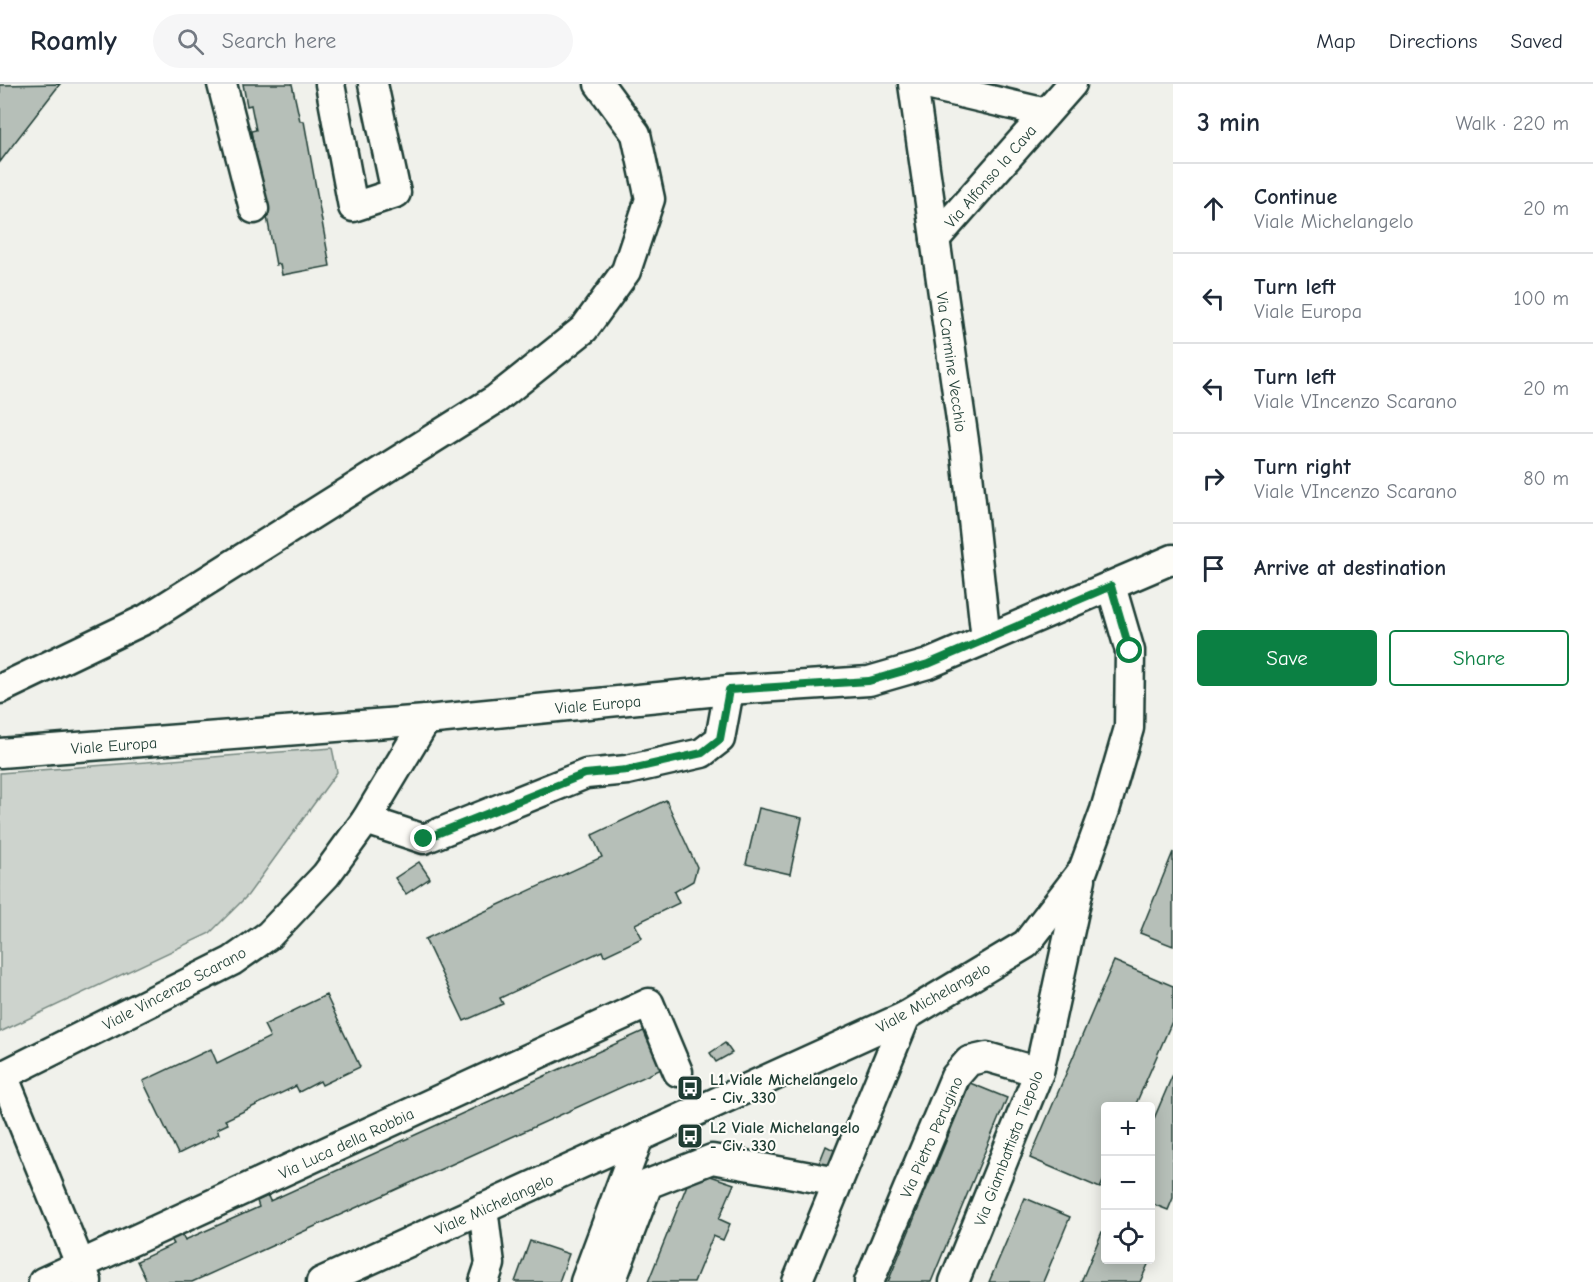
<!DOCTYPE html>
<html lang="en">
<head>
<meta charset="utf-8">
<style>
  :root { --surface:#fff; --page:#f6f6f7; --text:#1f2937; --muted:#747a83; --line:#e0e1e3; --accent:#0b8043 }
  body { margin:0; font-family:"Comic Neue",sans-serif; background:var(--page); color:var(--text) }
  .controls { position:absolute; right:18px; bottom:18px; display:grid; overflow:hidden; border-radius:6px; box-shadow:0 3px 15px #0003 }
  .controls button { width:54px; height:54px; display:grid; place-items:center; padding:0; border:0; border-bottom:2px solid var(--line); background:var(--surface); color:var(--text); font:30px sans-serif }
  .stop { position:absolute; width:18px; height:18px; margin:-14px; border:4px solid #0b8043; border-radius:50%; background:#fff }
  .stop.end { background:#0b8043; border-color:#fff; box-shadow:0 2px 6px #0008 }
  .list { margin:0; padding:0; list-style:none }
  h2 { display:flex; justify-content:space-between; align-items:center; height:78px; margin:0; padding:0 24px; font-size:26px }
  h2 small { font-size:20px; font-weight:400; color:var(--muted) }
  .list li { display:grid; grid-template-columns:39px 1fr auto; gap:18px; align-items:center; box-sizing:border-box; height:90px; padding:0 24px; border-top:2px solid var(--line) }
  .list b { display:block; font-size:22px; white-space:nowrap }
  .list p { margin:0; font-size:20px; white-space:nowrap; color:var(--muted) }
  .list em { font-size:20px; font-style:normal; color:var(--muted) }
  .actions { display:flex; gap:12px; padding:18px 24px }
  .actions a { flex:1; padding:14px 0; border:2px solid var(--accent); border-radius:6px; text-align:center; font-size:21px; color:var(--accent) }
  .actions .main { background:var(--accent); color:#fff }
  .icon { flex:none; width:33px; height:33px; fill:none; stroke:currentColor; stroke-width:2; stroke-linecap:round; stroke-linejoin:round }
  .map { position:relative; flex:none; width:1173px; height:1198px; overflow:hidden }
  header { display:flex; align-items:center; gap:36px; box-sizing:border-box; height:84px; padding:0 30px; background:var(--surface); border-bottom:2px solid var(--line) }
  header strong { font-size:28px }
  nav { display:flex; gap:33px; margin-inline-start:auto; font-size:21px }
  .search { width:420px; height:54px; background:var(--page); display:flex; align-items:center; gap:15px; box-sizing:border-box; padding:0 21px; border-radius:33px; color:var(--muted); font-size:22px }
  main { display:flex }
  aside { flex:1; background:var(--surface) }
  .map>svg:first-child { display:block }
  .green { fill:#cdd3cd; stroke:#768880; stroke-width:1.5 }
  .building { fill:#b6bfb8; stroke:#1f3d34; stroke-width:1.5 }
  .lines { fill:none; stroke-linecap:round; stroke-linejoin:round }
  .minor-casing { stroke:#1f3d34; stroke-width:33 }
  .minor { stroke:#fdfcf7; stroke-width:28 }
  .route { stroke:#0b8043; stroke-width:8 }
  .labels { text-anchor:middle; stroke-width:4.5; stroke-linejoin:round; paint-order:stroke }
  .street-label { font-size:16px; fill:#1f3d34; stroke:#fdfcf7 }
  .poi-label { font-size:16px; font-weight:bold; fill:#1f3d34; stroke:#fdfcf7; text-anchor:start }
</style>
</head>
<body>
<header>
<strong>Roamly</strong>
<div class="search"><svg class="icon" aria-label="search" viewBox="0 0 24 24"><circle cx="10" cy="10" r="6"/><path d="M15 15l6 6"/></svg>Search here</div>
<nav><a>Map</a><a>Directions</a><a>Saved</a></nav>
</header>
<main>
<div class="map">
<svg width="1173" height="1198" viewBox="0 0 1173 1198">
  <rect width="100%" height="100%" fill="#f0f1eb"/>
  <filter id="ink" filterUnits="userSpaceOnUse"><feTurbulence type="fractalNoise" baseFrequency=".0167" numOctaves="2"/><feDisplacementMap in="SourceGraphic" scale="12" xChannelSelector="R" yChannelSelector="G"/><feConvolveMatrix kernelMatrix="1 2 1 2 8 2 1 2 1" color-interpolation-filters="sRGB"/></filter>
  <g filter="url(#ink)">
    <polygon class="green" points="332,664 337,688 248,811 210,849 0,948 0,689"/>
    <g class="building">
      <polygon points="60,0 15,58 0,78 0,1"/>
      <polygon points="243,0 292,0 300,37 304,37 330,182 282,191 280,180 276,181 251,47 256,46 251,21 247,22"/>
      <polygon points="666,716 697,783 693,797 674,808 679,819 635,840 642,854 604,872 602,867 500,914 503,920 464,937 425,855 602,773 592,751"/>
      <polygon points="759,724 802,734 790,790 746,780"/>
      <polygon points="1173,768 1173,862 1140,849"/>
      <polygon points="419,778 430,794 406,810 395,794"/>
      <polygon points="1114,877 1173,902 1173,935 1135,1022 1106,1022 1106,1091 1100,1104 1030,1074"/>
      <polygon points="326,911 360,983 322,1001 320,997 299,1008 296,1002 225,1036 228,1040 217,1045 219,1050 178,1070 143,997 211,965 217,979 270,953 264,941"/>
      <polygon points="648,945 666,983 192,1198 147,1198 137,1177 174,1160 171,1155 182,1150 185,1156 259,1123 257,1117 268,1112 270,1117"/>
      <polygon points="725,959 732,969 716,978 710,969"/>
      <polygon points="1173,990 1173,1114 1168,1126 1150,1119 1150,1044"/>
      <polygon points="970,999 1007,1014 931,1198 888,1198"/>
      <polygon points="826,1062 836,1067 828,1086 818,1082"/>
      <polygon points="693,1086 734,1100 719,1135 730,1140 723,1156 713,1152 694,1198 648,1198"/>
      <polygon points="1025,1114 1070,1133 1043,1198 989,1198"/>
      <polygon points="1102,1148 1106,1149 1106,1176 1150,1176 1140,1198 1081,1198"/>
      <polygon points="530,1157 569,1170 559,1198 515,1198"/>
    </g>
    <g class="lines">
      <g class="minor-casing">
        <g id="minor">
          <polyline points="222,0 254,125"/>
          <polyline points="330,0 353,123 396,109 373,0"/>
          <polyline points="913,0 966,371 986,556"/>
          <polyline points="923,0 1046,29"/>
          <polyline points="935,155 1072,0"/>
          <polyline points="0,605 146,535 496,315 584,245 626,187 650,115 636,50 599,0"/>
          <polyline points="0,669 426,636 729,606 869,597 928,580 1173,475"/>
          <polyline points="366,736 424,755 586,690 627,686 702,669 720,655 729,606"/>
          <polyline points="3,991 87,1197"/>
          <polyline points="0,993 232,877 269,851 326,791 366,736 426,636"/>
          <polyline points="483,1124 490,1180 484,1198"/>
          <polyline points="43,1198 649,919 678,988"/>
          <polyline points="321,1198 906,932 1026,860 1083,786 1105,726 1129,644 1130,567 1111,502"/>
          <polyline points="585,1198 639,1053"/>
          <polyline points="611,1198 648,1100 712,1075 838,1098"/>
          <polyline points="797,1198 906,932"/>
          <polyline points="869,1198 955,993 969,977 987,973 1039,988"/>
          <polyline points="954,1198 1039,988 1081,795"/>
        </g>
      </g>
      <use href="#minor" class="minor"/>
    </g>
  </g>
  <g class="lines" filter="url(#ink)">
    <polyline class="route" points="424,755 585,690 627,686 702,669 720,655 729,606 869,597 928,580 1111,502 1130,567"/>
  </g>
  <defs>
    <g id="bus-square" transform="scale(1.35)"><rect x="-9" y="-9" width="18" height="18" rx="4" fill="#1f3d34" stroke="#fdfcf7"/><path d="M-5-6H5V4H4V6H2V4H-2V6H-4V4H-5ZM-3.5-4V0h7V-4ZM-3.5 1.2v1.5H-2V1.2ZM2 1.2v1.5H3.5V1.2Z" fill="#fff"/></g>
  </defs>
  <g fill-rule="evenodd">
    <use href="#bus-square" x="690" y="1004"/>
    <use href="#bus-square" x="690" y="1052"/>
  </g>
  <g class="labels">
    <g class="street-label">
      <text transform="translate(990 92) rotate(-49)" y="6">Via Alfonso la Cava</text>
      <text transform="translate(952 278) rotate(82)" y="6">Via Carmine Vecchio</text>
      <text transform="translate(598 620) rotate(-5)" y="6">Viale Europa</text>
      <text transform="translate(114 661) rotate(-4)" y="6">Viale Europa</text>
      <text transform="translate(174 904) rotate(-28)" y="6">Viale Vincenzo Scarano</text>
      <text transform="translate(933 913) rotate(-29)" y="6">Viale Michelangelo</text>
      <text transform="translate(931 1053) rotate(-66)" y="6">Via Pietro Perugino</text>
      <text transform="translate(346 1059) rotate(-25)" y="6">Via Luca della Robbia</text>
      <text transform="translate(1008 1064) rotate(-69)" y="6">Via Giambattista Tiepolo</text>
      <text transform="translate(494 1120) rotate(-24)" y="6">Viale Michelangelo</text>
    </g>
    <g class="poi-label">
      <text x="710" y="1001">L1 Viale Michelangelo<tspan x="710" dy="18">- Civ. 330</tspan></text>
      <text x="710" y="1049">L2 Viale Michelangelo<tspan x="710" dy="18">- Civ. 330</tspan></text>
    </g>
  </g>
</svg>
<div class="controls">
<button>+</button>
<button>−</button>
<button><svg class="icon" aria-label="locate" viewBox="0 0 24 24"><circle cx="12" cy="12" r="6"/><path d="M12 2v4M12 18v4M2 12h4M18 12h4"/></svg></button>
</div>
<div class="stop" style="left:1130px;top:567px"></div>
<div class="stop end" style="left:424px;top:755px"></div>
</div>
<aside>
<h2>3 min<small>Walk · 220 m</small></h2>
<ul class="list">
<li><svg class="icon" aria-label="ahead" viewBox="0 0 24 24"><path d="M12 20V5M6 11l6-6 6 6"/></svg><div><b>Continue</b><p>Viale Michelangelo</p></div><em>20 m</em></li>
<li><svg class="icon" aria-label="left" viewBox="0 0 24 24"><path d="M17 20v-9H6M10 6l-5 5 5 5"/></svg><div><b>Turn left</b><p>Viale Europa</p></div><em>100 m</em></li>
<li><svg class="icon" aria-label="left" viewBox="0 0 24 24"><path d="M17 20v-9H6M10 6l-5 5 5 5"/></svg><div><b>Turn left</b><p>Viale VIncenzo Scarano</p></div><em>20 m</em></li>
<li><svg class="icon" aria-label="right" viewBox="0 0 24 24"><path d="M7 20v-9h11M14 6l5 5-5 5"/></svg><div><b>Turn right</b><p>Viale VIncenzo Scarano</p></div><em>80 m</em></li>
<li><svg class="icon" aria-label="arrive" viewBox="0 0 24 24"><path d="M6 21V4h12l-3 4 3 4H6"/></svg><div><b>Arrive at destination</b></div></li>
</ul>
<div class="actions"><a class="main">Save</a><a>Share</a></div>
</aside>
</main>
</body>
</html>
